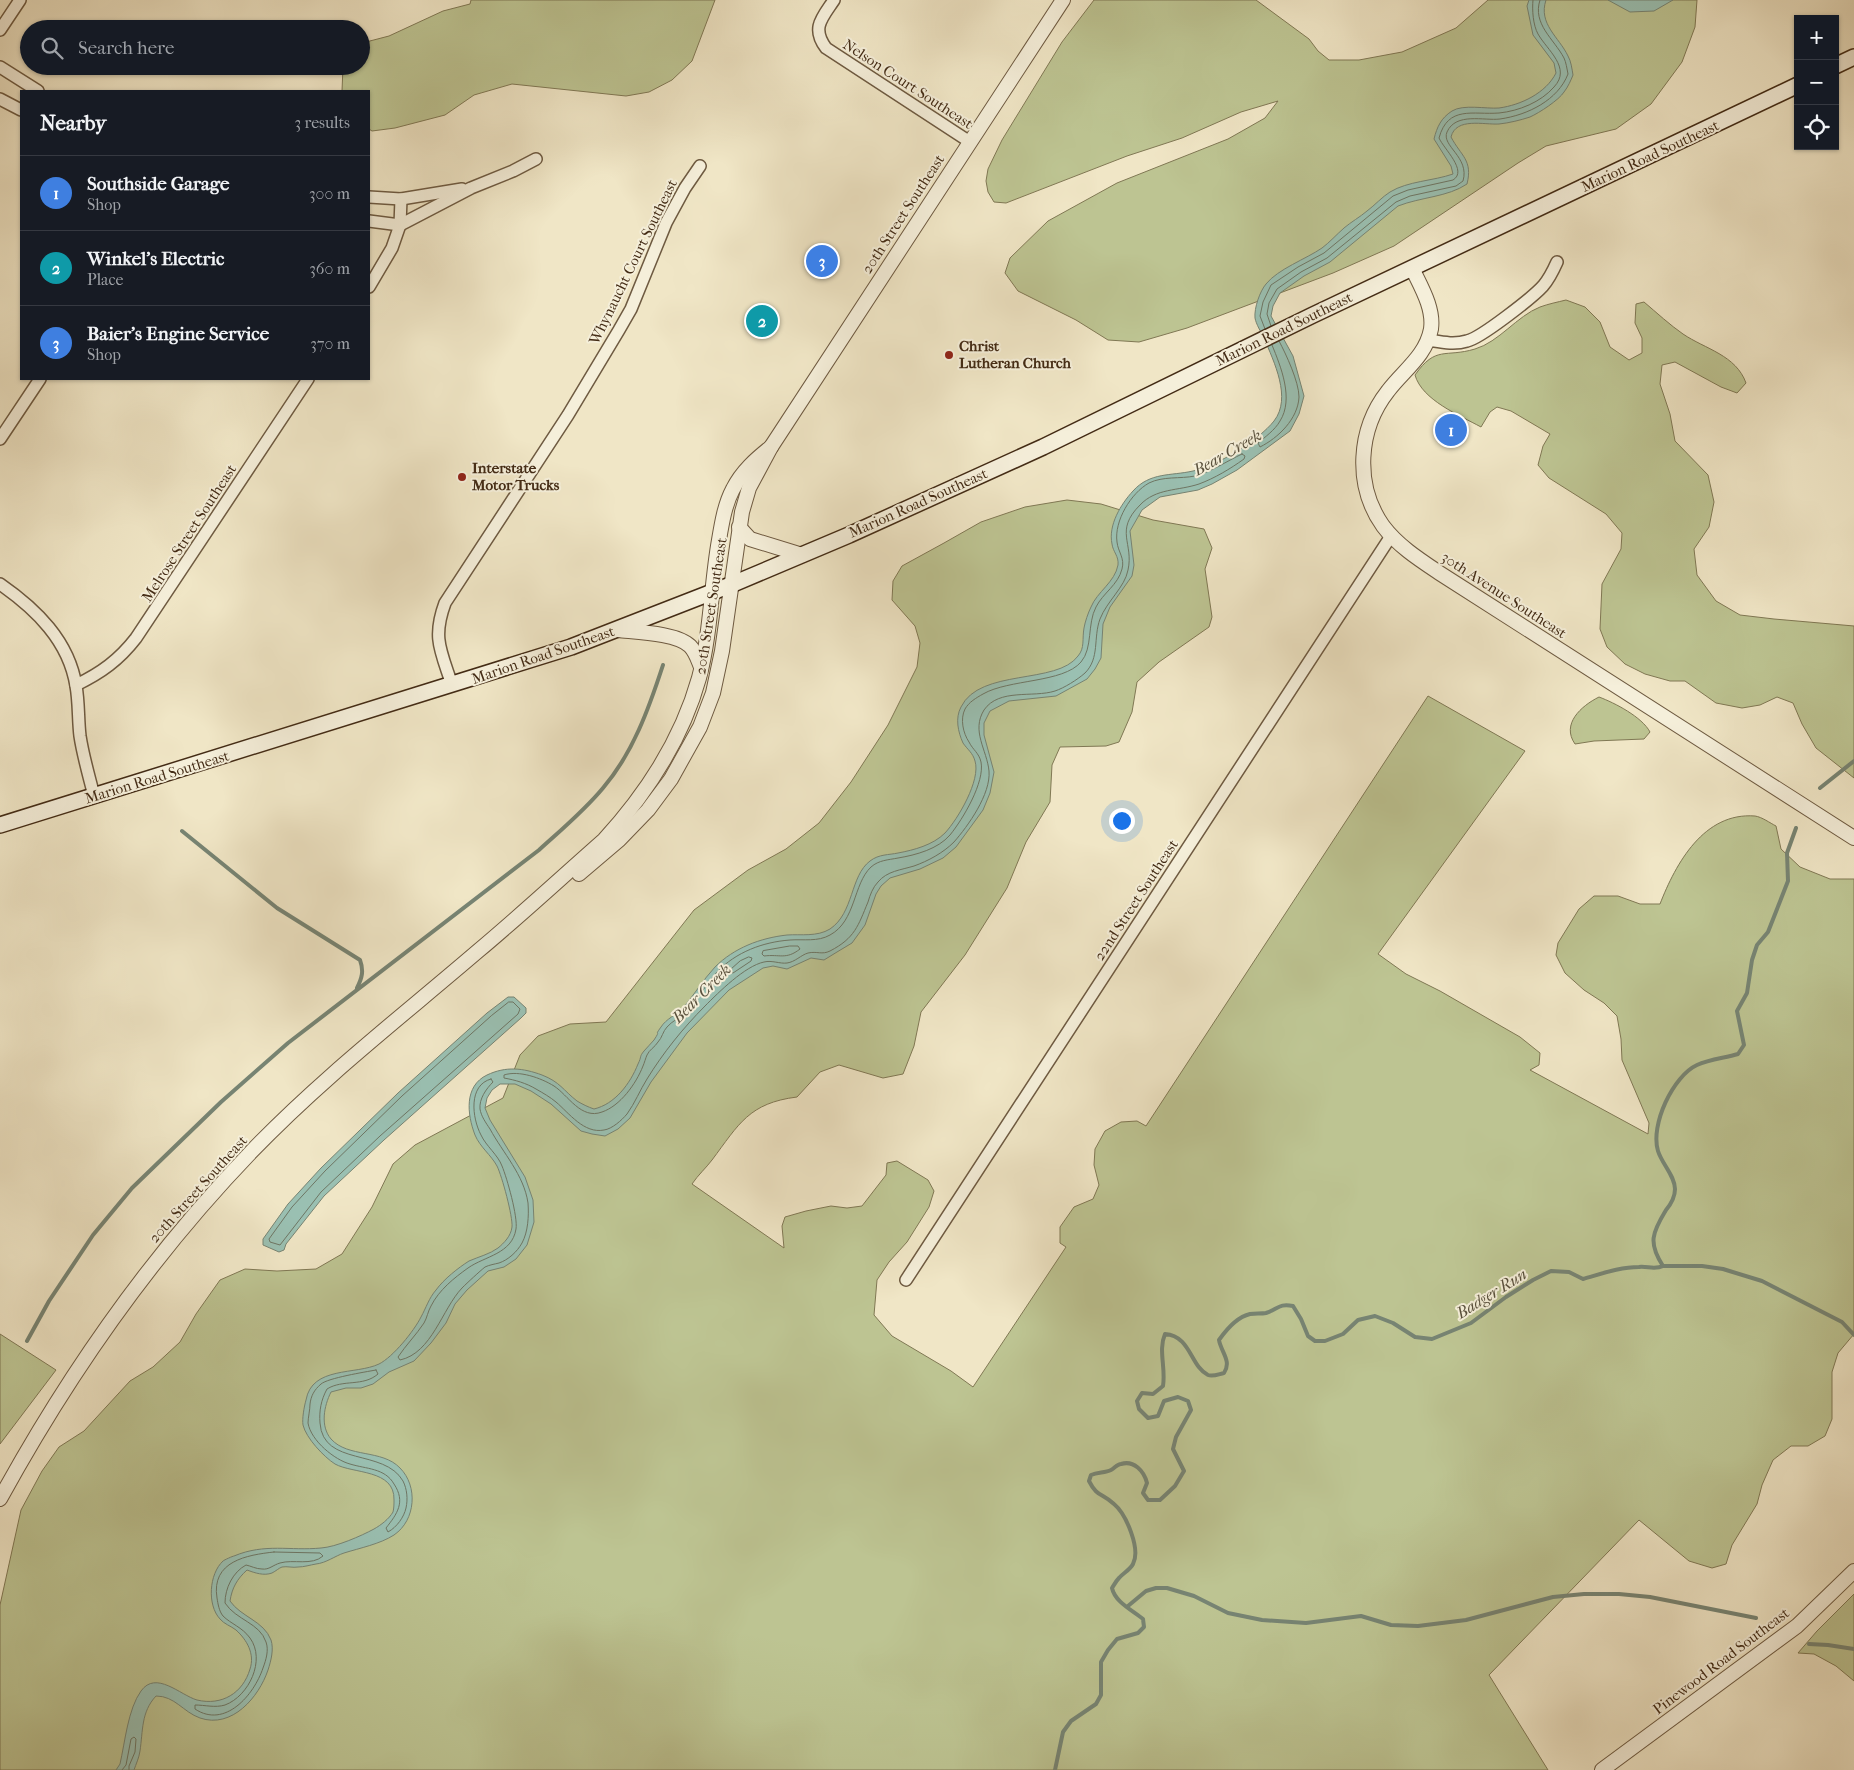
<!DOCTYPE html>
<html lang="en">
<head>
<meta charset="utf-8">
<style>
  :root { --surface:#171b24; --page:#20242c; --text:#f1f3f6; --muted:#9ea1a6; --line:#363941; --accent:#2563eb }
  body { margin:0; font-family:"IM FELL French Canon",serif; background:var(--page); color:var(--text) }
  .controls { position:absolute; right:15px; top:15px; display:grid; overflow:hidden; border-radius:0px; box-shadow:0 1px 4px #0004 }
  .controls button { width:45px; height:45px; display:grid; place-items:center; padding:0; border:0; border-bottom:1px solid var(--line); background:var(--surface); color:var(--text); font:25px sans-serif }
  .you { position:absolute; left:1121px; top:820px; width:18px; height:18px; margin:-12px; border:4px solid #fff; border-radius:50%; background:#1a73e8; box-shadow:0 0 0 8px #1a73e833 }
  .badge { display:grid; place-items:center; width:32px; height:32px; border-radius:50%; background:var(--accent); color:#fff; font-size:16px; font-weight:700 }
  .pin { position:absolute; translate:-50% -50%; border:2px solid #fff; box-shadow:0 1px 5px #0006 }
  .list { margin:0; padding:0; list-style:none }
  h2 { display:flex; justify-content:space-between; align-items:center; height:65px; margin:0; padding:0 20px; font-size:21px }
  h2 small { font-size:16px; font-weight:400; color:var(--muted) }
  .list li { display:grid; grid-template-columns:32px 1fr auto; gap:15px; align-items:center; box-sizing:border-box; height:75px; padding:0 20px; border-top:1px solid var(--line) }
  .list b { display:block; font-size:19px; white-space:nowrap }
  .list p { margin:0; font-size:16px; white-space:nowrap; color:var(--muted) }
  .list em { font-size:16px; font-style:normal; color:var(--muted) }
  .icon { flex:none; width:28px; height:28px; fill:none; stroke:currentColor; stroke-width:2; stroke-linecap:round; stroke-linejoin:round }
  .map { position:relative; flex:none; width:1854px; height:1770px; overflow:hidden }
  .search { position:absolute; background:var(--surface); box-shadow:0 1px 4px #0004; left:20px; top:20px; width:350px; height:55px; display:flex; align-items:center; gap:12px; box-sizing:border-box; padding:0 18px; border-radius:28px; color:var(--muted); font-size:19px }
  .panel { position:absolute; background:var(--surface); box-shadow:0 1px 4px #0004; left:20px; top:90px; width:350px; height:290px; border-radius:0px }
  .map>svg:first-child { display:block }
  .green { fill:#bdc492; stroke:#807854 }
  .water { fill:#9ac0b2; stroke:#778473 }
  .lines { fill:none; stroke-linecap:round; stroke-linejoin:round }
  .shore { stroke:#6e7664; stroke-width:1 }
  .stream { stroke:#778473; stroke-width:4 }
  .minor-casing { stroke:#6e5a41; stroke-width:14 }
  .tertiary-casing { stroke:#6e5a41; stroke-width:16 }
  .secondary-casing { stroke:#432b15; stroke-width:18 }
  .minor { stroke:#f5efda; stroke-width:11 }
  .tertiary { stroke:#f5efda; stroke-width:14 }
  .secondary { stroke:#f5efda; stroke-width:15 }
  .poi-dot { fill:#8f2418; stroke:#f5efda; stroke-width:2 }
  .labels { text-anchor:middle; stroke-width:4; stroke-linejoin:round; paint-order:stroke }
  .street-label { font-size:15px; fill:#432b15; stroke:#f5efda }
  .poi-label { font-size:15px; font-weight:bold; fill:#432b15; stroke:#f5efda; text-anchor:start }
  .water-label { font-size:16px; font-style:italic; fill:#59503c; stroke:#f5efda }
</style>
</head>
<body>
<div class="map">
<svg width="1854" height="1770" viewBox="0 0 1854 1770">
  <rect width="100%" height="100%" fill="#f0e6c6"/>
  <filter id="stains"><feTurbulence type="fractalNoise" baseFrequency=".004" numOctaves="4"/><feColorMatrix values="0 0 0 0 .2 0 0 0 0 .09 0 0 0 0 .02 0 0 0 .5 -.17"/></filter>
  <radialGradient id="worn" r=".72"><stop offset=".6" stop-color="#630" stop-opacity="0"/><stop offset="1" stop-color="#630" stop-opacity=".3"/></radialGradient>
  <g class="green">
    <polygon points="471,0 715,0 692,61 672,80 649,92 626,96 512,84 474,95 445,115 395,128 372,131 369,129 369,91 342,91 343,66 361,66 361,46 366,42 389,36 443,11 470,4"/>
    <polygon points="1094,0 1256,0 1309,39 1318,51 1329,60 1359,60 1402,52 1456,28 1488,0 1697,0 1695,27 1682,62 1651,104 1616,129 1546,146 1518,163 1394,246 1333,273 1187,328 1139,342 1108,340 1076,320 1018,291 1005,273 1010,258 1048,221 1117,183 1228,139 1265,118 1278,101 1241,112 1182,138 1127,156 1006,203 994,202 988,192 986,181 988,169 1002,140 1062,42"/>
    <path d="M1566 300 1585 307 1600 322 1610 347 1629 360 1642 353V338L1635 323 1636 304 1644 302C1657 313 1670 325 1683 334 1705 349 1736 355 1746 383L1737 393 1721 387 1675 362 1662 365 1660 384 1670 414 1675 441 1708 475 1714 502 1709 527 1694 549 1697 575 1716 601 1740 615 1774 619 1854 626V778L1816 748 1802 724 1793 703 1777 697 1760 705 1742 708 1716 703 1685 681H1670L1645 674 1625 664 1607 647 1600 629 1602 584 1621 549 1622 533 1606 514 1549 478 1538 465 1543 446 1550 434 1511 411 1497 407 1490 412 1481 427C1459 415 1422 400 1415 375 1436 345 1445 358 1475 349 1499 342 1517 316 1540 307 1548 304 1558 302 1566 300Z"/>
    <path d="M1067 500 1101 504 1153 520 1204 529 1212 548 1205 569 1212 617 1209 627 1159 662 1137 682 1132 712 1119 742 1106 746 1060 747 1052 765 1050 802 1026 842 1007 888 965 955 921 1012 914 1046 903 1074 883 1078 839 1065 820 1072 797 1097C749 1103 739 1124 712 1160 706 1168 698 1175 692 1184L784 1248 782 1226 785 1217 806 1211 831 1206 847 1208 862 1206 886 1175 887 1163 897 1161 928 1180 934 1191 929 1207 907 1242 889 1262 877 1280 874 1315 892 1336 951 1371 973 1387 1066 1247 1060 1243V1227L1074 1207 1093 1199 1099 1185 1094 1165 1095 1149 1105 1131 1121 1122 1137 1121 1146 1126 1428 696 1525 751 1378 954 1406 974 1440 991 1520 1037 1540 1053 1539 1065 1530 1070 1648 1134 1649 1123 1622 1060 1621 1039 1617 1016 1604 1003 1584 990 1565 973 1556 955 1558 943 1579 909 1594 896H1618L1640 904H1660C1676 863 1704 812 1755 816 1762 817 1770 823 1776 826L1781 849 1800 867 1830 879H1854V1334L1838 1353 1832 1372V1419L1825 1436 1808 1446H1791L1773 1460 1762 1485 1757 1504 1732 1545 1726 1564 1712 1568 1689 1561 1639 1520 1489 1675 1548 1770H0V1605L21 1510 42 1471 59 1447 84 1431 130 1381 153 1367 180 1342 196 1314 220 1280 245 1269 277 1271 316 1269 342 1254 372 1207 393 1164 415 1145 503 1098 520 1055 538 1036 570 1024 606 1022 694 910 748 870 786 849 819 823 851 782 888 725 917 667 920 643 915 626 892 600 893 581 902 566 944 543 981 522 1025 507Z"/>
    <path d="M1599 697C1615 703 1642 717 1650 732L1644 739 1594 741 1575 744C1561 724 1581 706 1599 697Z"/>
    <polygon points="0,1334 56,1370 0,1444"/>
    <polygon points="1854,1594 1854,1681 1836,1666 1814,1654 1798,1653 1817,1631"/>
  </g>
  <g class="water">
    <path d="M1529 0H1546C1538 24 1559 37 1568 56 1571 61 1572 69 1573 75 1571 80 1568 87 1564 92 1559 100 1539 113 1530 117 1521 120 1509 123 1499 124 1484 125 1456 117 1451 137 1461 156 1473 160 1467 184 1448 197 1421 197 1398 206L1330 262 1304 276 1280 293 1273 306 1271 316 1293 356 1304 396 1299 414 1290 431 1237 470 1212 484 1198 490 1160 497 1142 510 1130 531 1134 565 1132 576 1110 607 1103 624 1101 658 1095 669 1087 679 1056 696 1009 701 990 711 984 723V735L994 772 990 793 983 810 956 847 943 858 920 869 890 878 881 886 876 894 865 925 852 943 837 952 824 960 811 958 787 969 773 966 763 968 729 990 687 1033 651 1082 630 1118 618 1129 605 1136 592 1134 581 1131 551 1104 531 1091 515 1084H500L492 1090 487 1098 485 1108 490 1120 525 1177 533 1200 534 1222 527 1245 516 1259 504 1267 488 1271 467 1290 455 1304 446 1323 431 1343 414 1361 389 1372 373 1384 361 1388H346L331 1392C324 1406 320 1426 331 1439 348 1458 382 1449 400 1468 418 1486 416 1520 394 1535 380 1544 360 1548 344 1553 335 1556 326 1563 316 1564 310 1565 304 1567 298 1567 293 1568 287 1566 282 1567 279 1568 276 1571 272 1573 264 1576 255 1573 247 1570 237 1579 232 1588 230 1601 241 1617 264 1621 271 1640 274 1649 271 1661 268 1670 259 1697 232 1729 200 1718 183 1712 175 1696 156 1696 141 1712 143 1731 140 1751 139 1758 136 1764 134 1770H116L120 1764C125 1742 128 1709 141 1691 156 1670 180 1695 197 1700 222 1706 243 1693 250 1669 255 1654 247 1640 236 1630 231 1626 224 1624 220 1619 207 1605 209 1574 223 1561 224 1560 233 1556 234 1556 265 1543 290 1551 321 1548 336 1547 361 1536 374 1529 381 1525 389 1519 393 1512 394 1508 394 1504 394 1500 395 1469 353 1474 335 1464 324 1457 306 1438 303 1425 302 1419 304 1407 306 1400 312 1366 356 1375 379 1364 393 1357 414 1331 421 1317 426 1308 429 1298 436 1290 444 1279 458 1268 469 1261 478 1257 490 1254 498 1248 504 1243 511 1236 512 1227 513 1217 502 1176 497 1166 491 1155 480 1147 475 1135 467 1114 464 1086 487 1075 506 1066 523 1068 542 1075 560 1082 563 1090 577 1101 582 1104 588 1107 594 1109 615 1104 630 1084 638 1064 642 1056 639 1057 644 1051 647 1047 651 1044 654 1040 662 1028 653 1038 661 1027 666 1019 676 1015 683 1008 694 995 703 980 715 967 734 948 760 938 787 935 801 934 817 937 830 929 854 913 850 876 870 861 879 854 889 855 898 853 914 850 933 845 945 833 958 819 981 780 975 761 973 753 967 749 963 743 958 732 955 718 961 707 980 668 1057 685 1078 656 1085 648 1082 639 1084 628 1085 622 1088 613 1091 607 1097 592 1115 582 1118 565 1119 556 1113 552 1112 544 1108 525 1121 504 1133 491 1150 472 1171 476 1193 471 1217 466 1259 440 1274 421 1292 398 1274 362 1264 338 1261 332 1256 324 1255 318 1254 308 1260 291 1266 284 1278 269 1306 259 1322 248 1330 242 1336 235 1344 228 1351 222 1360 217 1367 211 1375 205 1382 197 1390 192 1408 181 1433 181 1453 174L1451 166 1434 139C1437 127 1441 118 1452 111 1463 104 1486 109 1499 108 1521 105 1546 93 1556 73L1554 63 1533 35 1527 6Z"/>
    <polygon points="1608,0 1673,0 1654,11 1630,12"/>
    <polygon points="508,997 514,997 526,1008 526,1013 521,1018 384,1140 324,1196 286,1244 284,1250 279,1252 263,1245 263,1239 288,1204 321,1168 398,1093 487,1013"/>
  </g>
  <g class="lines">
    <g class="shore">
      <path d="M1271 326 1267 314 1269 303 1277 289 1301 272 1327 258 1396 202 1410 196 1456 186 1463 181C1470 157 1441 146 1447 132 1456 112 1484 121 1500 119 1528 115 1558 100 1568 74 1567 69 1566 62 1564 58 1554 39 1532 24 1540 0"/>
      <path d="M1265 329 1260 316 1263 302 1271 285 1298 267 1324 253 1393 196 1408 190 1453 180C1468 171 1444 149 1439 138 1448 105 1473 115 1499 113 1519 111 1541 102 1554 87 1572 68 1547 50 1538 34 1533 25 1532 10 1533 0"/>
      <path d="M1272 345C1281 367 1294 399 1280 421 1275 430 1265 437 1258 443L1260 447C1278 438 1298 419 1299 397 1299 382 1286 354 1279 341"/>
      <path d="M1242 454 1245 456 1244 459C1230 469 1215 478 1199 484 1178 491 1156 488 1140 505 1114 531 1134 543 1128 570 1125 587 1107 601 1100 619 1093 638 1100 658 1085 673 1077 680 1064 688 1055 691 1033 698 999 688 984 710 971 731 987 750 989 771 991 794 968 826 954 842 943 853 928 861 914 866 901 870 887 871 878 882 873 887 870 895 868 902 858 926 855 938 830 951 822 955 817 951 808 953 801 955 795 962 787 963 780 964 772 960 764 962 745 966 719 992 705 1006 683 1028 663 1053 647 1079 640 1090 635 1103 627 1114 622 1120 612 1129 604 1130 584 1134 569 1113 556 1102 550 1097 543 1093 536 1089 526 1083 515 1080 504 1078V1075C519 1070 541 1078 554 1086 568 1095 581 1120 602 1112 620 1106 636 1084 643 1066 644 1064 646 1057 647 1055 649 1050 655 1047 658 1042 662 1038 663 1031 667 1027 672 1021 680 1018 685 1013 697 1001 706 984 717 972 736 952 763 942 790 940 803 939 818 942 830 935 856 921 853 884 871 867 879 860 888 860 898 858 916 855 938 849 950 835 963 819 985 782 981 762 979 753 973 750 969 742 963 733 960 719 965 709 969 702 976 698 983 694 1009 679 1063 683 1081 662 1093 648 1087 624 1096 607 1103 593 1118 585 1122 569 1125 558 1118 552 1117 542 1114 521 1131 493 1149 483 1163 476 1180 479 1195 476 1211 472 1227 461 1242 454Z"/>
      <path d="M790 946H798L800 949C786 960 780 954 764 956L762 954 763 951Z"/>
      <polygon points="749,957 752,958 751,961 733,973 730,972 731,969 740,961"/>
      <polygon points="509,1002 513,1002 520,1009 518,1014 380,1136 321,1192 280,1245 270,1242 269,1239 292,1207 325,1171 402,1096 491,1016"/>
      <path d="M491 1079 493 1082C486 1089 479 1099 480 1109 481 1116 486 1123 490 1129 503 1153 524 1175 528 1203 529 1216 528 1232 522 1243 517 1252 508 1260 499 1263 495 1264 489 1265 485 1267 480 1271 467 1283 462 1288 442 1309 432 1353 400 1360L398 1357C406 1345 416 1335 424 1323 427 1318 428 1311 431 1306 439 1290 454 1278 468 1268 485 1256 512 1254 516 1229 518 1217 507 1178 502 1166 498 1155 486 1146 481 1135 472 1118 468 1085 491 1079Z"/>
      <path d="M376 1370 378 1374C363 1387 343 1379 327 1389 321 1400 319 1411 320 1423 323 1467 384 1448 403 1481 407 1489 408 1499 406 1508 404 1517 397 1527 388 1532L386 1528C397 1514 406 1502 394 1484 385 1468 366 1469 350 1464 335 1460 311 1441 308 1423 308 1418 310 1410 310 1404 311 1396 314 1390 321 1384 328 1378 365 1372 376 1370Z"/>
      <path d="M274 1552 320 1553 323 1556C312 1566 293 1559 280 1563 273 1565 269 1570 262 1569 256 1569 251 1566 246 1565 233 1572 225 1588 225 1603 236 1620 260 1623 266 1642 269 1650 266 1660 263 1668 254 1695 225 1729 195 1709V1705C205 1705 215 1708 225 1705 249 1696 266 1660 250 1638 242 1627 231 1624 223 1616 219 1611 218 1604 217 1598 211 1561 247 1555 274 1552Z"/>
      <polyline points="122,1770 126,1765 131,1739 134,1737 136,1739 135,1752 129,1766 129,1770"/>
    </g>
    <g class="stream">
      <polyline points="1820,788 1854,761"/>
      <path d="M182 831 277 908 360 960C364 971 362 978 357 988"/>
      <path d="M1663 1266C1648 1243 1652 1233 1666 1210 1671 1204 1675 1198 1675 1189 1675 1176 1662 1164 1658 1151 1650 1125 1673 1076 1697 1065 1710 1059 1725 1058 1738 1054L1744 1045 1737 1011 1747 993 1752 960 1757 945 1768 932 1788 881 1787 853 1796 828"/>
      <path d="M27 1341 49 1301 93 1235 132 1188 221 1102 288 1043 539 850C561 830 584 811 603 788 633 753 649 708 663 665"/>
      <polyline points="1128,1606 1146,1591 1156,1588 1167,1588 1194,1596 1228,1613 1262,1620 1306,1623 1361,1616 1391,1625 1418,1626 1466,1620 1553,1597 1584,1594 1619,1594 1650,1597 1756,1618"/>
      <polyline points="1809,1644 1828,1645 1854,1649"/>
      <path d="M1055 1770 1063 1732 1071 1721 1096 1704 1101 1695V1662L1108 1650 1117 1639 1138 1633 1144 1627 1143 1619C1132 1610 1115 1602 1112 1588 1114 1585 1116 1581 1119 1578 1123 1573 1130 1570 1133 1564 1141 1549 1126 1514 1114 1504 1102 1493 1097 1497 1089 1481L1091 1475C1098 1472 1105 1473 1111 1470 1115 1468 1117 1464 1121 1464 1134 1460 1144 1471 1147 1483L1143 1493 1148 1500H1160L1175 1486 1184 1471 1173 1449 1176 1437 1191 1410 1188 1401 1178 1397 1164 1401 1158 1416 1148 1418 1139 1409 1137 1401 1142 1393 1153 1394 1163 1386C1166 1368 1158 1350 1165 1334 1191 1336 1190 1366 1208 1375 1213 1377 1219 1374 1224 1373 1232 1361 1221 1352 1219 1340 1226 1330 1237 1317 1250 1314 1255 1313 1261 1314 1266 1313 1278 1309 1279 1303 1293 1306L1301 1319 1308 1336 1315 1341H1325L1343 1334 1358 1320 1375 1316 1393 1323 1415 1337 1432 1339 1471 1323 1506 1297 1533 1280 1551 1271 1569 1272 1583 1279C1601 1274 1620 1267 1639 1267 1647 1266 1655 1270 1663 1266H1702L1723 1269 1762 1281 1842 1322 1854 1335"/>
    </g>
    <g class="minor-casing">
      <g id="minor">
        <path d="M834 0C822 18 811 28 826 48L970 142"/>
        <polyline points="0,30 20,0"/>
        <polyline points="0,67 38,91"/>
        <polyline points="0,99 21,110"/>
        <polyline points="369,197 401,199 462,189"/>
        <polyline points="369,221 400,225 471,188 513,171 536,159"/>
        <polyline points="369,287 392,248 400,225 401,199"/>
        <path d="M1428 340C1441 342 1454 345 1467 341 1481 338 1533 297 1543 286 1549 279 1553 271 1557 262"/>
        <polyline points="0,439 40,379"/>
        <path d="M0 584C36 609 69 641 76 686 79 702 78 720 80 736 83 756 89 776 94 796"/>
        <path d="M76 685C101 673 119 660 136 638L308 379"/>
        <path d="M452 685C441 651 432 638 445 603L568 415 619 330 631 309 666 223 685 188 700 166"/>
        <polyline points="906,1280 1391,536"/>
      </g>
    </g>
    <g class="tertiary-casing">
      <g id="tertiary">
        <path d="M1412 268C1421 287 1434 308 1431 329 1426 356 1403 371 1388 391 1358 429 1354 485 1383 526 1398 546 1420 560 1441 574L1854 838"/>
        <polyline points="739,527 750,539 802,555"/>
        <path d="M618 630C636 632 677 633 690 646 696 652 698 660 701 667"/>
        <polyline points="579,874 619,840 648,810 671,779 700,727 713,693 722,651 742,512 749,488 771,447 1063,0"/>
        <path d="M0 1499C69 1373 151 1256 251 1152 321 1079 401 1017 478 951 521 915 562 877 604 840 646 794 682 739 699 678 711 633 711 585 719 540 722 522 725 504 733 489 742 471 756 459 771 447"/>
        <polyline points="1602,1770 1797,1626 1854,1571"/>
      </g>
    </g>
    <g class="secondary-casing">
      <g id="secondary">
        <polyline points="1835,66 1854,57"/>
        <polyline points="0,825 571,647 733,584 849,535 1043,447 1313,315 1798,85"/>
      </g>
    </g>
    <use href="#minor" class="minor"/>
    <use href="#tertiary" class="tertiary"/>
    <use href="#secondary" class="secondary"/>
  </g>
  <g class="poi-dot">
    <circle cx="949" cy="355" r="5"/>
    <circle cx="462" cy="477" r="5"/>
  </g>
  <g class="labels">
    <g class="street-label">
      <text transform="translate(908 84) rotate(33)" y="5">Nelson Court Southeast</text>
      <text transform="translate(1650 156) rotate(-25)" y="5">Marion Road Southeast</text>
      <text transform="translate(903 214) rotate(-57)" y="5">20th Street Southeast</text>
      <text transform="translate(633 262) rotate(-64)" y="5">Whynaucht Court Southeast</text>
      <text transform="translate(1284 329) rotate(-26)" y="5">Marion Road Southeast</text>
      <text transform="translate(918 503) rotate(-24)" y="5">Marion Road Southeast</text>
      <text transform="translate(189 533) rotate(-57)" y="5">Melrose Street Southeast</text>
      <text transform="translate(1504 595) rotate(33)" y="5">30th Avenue Southeast</text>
      <text transform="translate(711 606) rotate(-81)" y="5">20th Street Southeast</text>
      <text transform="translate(543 655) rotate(-19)" y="5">Marion Road Southeast</text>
      <text transform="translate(157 777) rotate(-17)" y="5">Marion Road Southeast</text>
      <text transform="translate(1136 900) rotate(-57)" y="5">22nd Street Southeast</text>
      <text transform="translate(198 1189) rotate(-48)" y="5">20th Street Southeast</text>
      <text transform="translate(1721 1661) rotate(-37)" y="5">Pinewood Road Southeast</text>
    </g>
    <g class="poi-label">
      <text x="959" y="351">Christ<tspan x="959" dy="17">Lutheran Church</tspan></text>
      <text x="472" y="473">Interstate<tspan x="472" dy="17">Motor Trucks</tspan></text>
    </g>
    <g class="water-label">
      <text transform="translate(1227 452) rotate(-30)" y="6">Bear Creek</text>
      <text transform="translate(701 993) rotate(-45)" y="6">Bear Creek</text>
      <text transform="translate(1491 1293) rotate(-32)" y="6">Badger Run</text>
    </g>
  </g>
  <rect width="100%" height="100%" filter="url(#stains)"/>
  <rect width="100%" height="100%" fill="url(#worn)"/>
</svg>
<div class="controls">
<button>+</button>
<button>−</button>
<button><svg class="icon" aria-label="locate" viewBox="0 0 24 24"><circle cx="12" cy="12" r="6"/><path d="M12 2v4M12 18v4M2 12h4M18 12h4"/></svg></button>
</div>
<div class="you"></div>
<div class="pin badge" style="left:1451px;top:430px;background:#3f7fe0">1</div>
<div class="pin badge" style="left:762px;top:321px;background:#0f9aa8">2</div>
<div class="pin badge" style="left:822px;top:261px;background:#3f7fe0">3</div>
<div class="search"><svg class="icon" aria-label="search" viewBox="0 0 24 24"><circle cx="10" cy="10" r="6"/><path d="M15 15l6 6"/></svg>Search here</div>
<section class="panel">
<h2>Nearby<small>3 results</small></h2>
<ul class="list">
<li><span class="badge" style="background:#3f7fe0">1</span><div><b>Southside Garage</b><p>Shop</p></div><em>300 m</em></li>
<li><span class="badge" style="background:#0f9aa8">2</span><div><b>Winkel's Electric</b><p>Place</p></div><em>360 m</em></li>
<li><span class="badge" style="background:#3f7fe0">3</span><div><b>Baier's Engine Service</b><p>Shop</p></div><em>370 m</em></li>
</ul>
</section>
</div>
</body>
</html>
